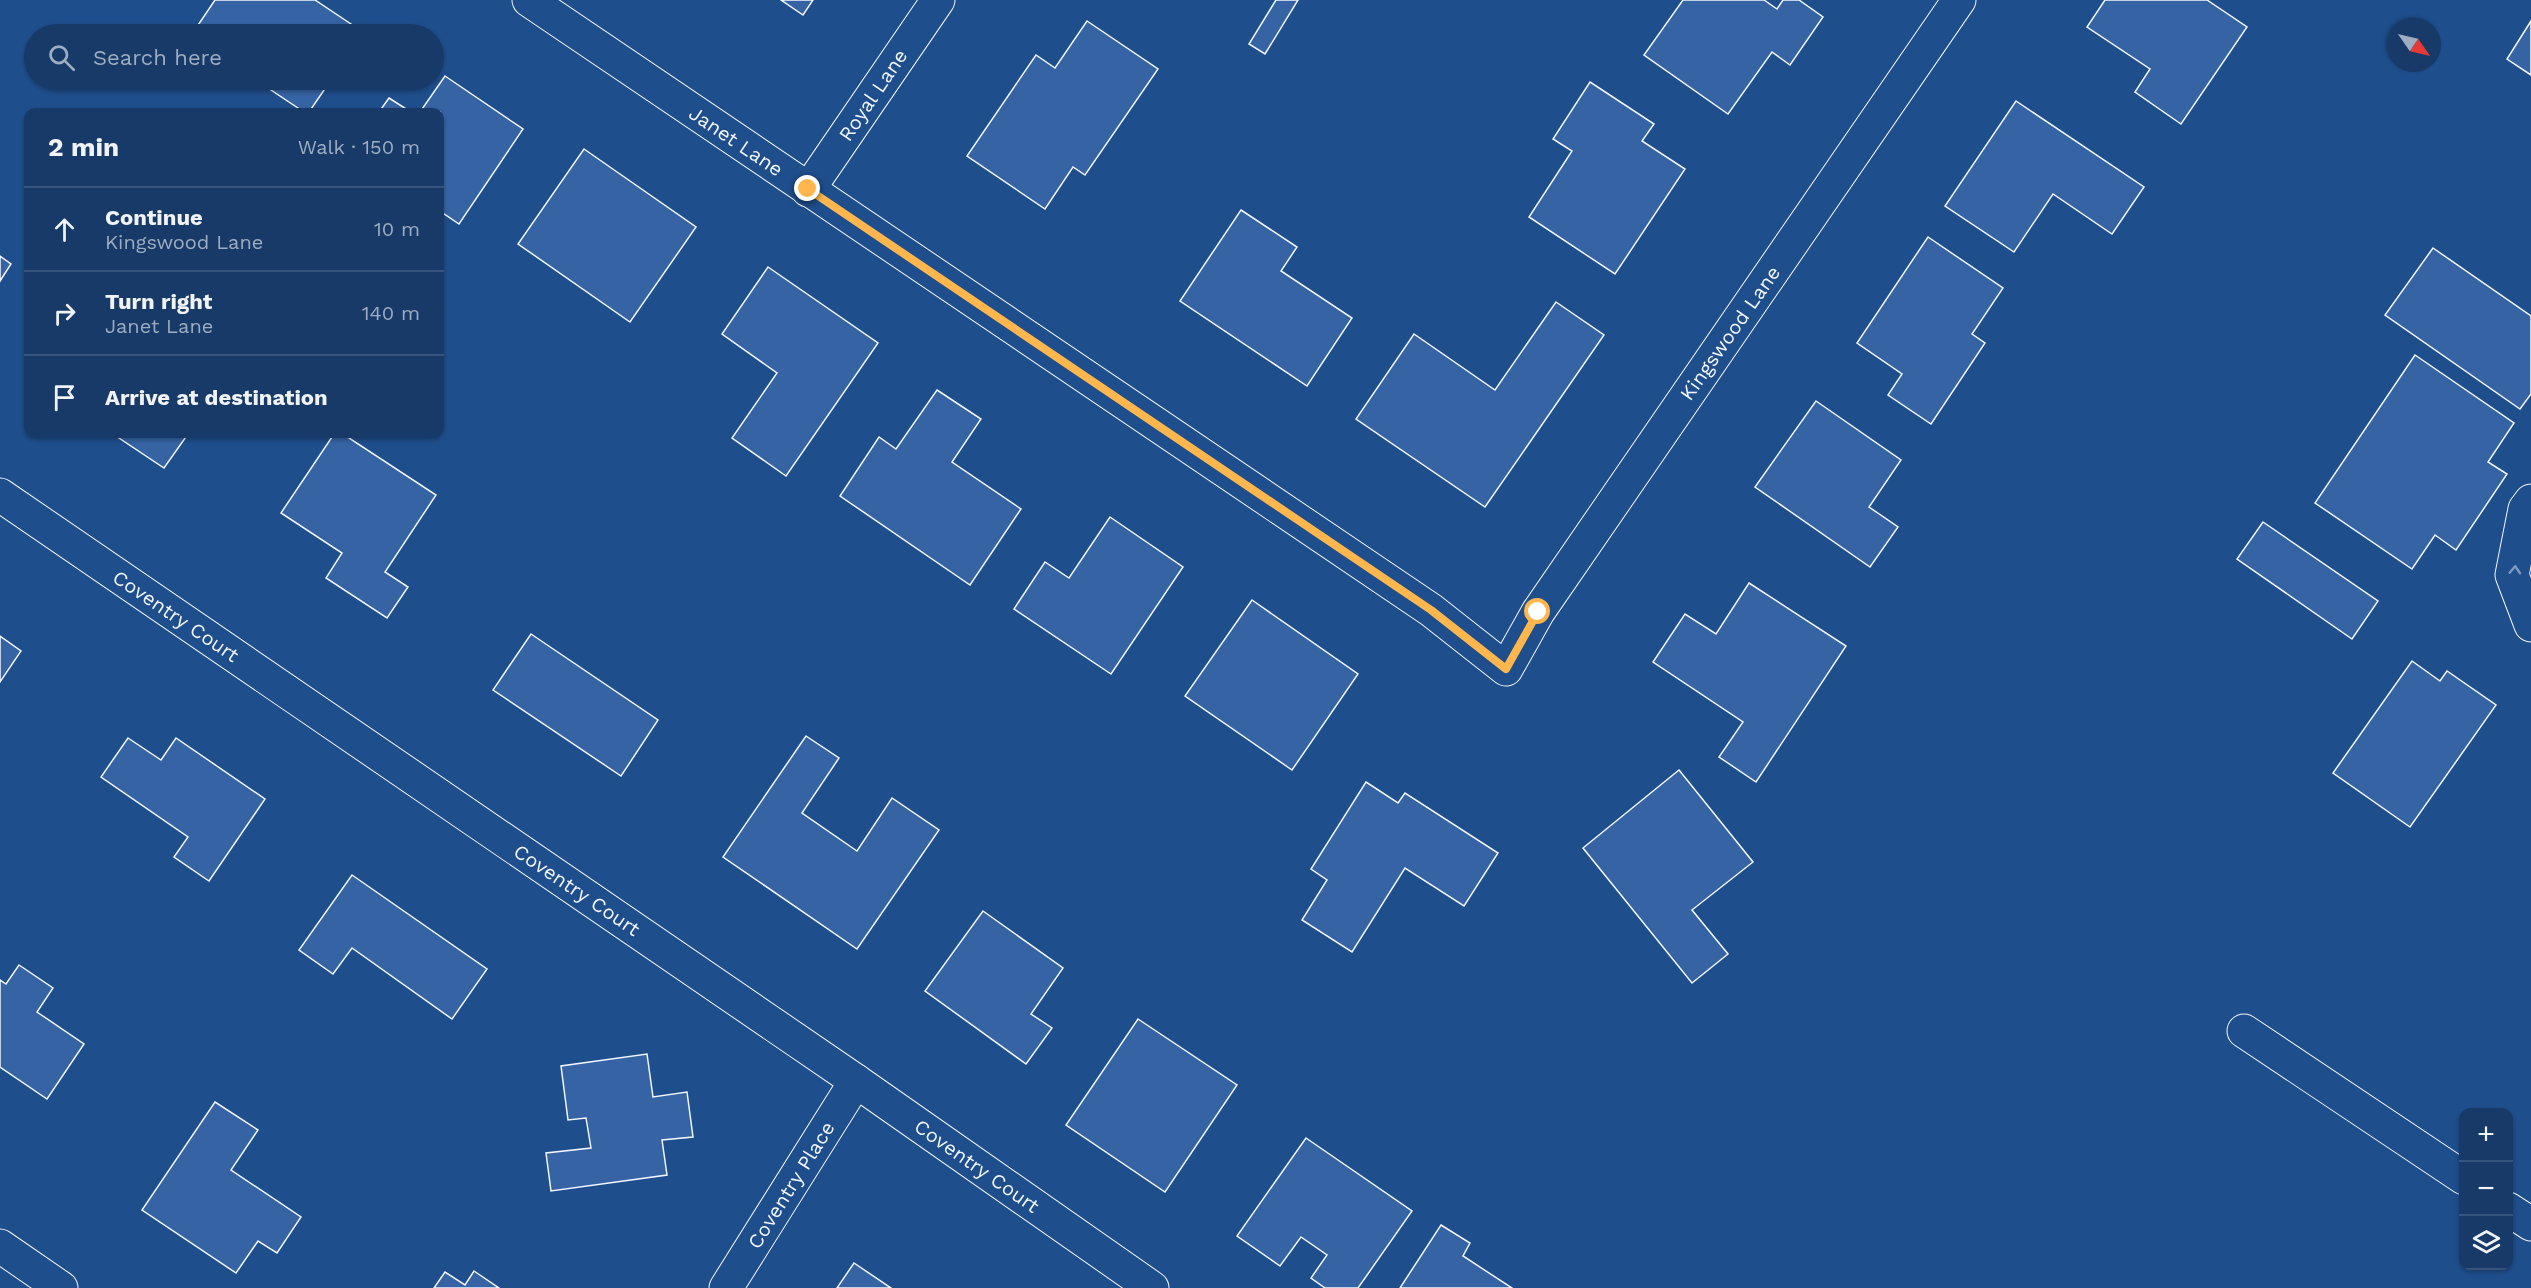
<!DOCTYPE html>
<html lang="en">
<head>
<meta charset="utf-8">
<style>
  :root { --surface:#173a69; --page:#244571; --text:#f1f3f6; --muted:#9eadc0; --line:#36547d }
  body { margin:0; font-family:"Work Sans",sans-serif; background:var(--page); color:var(--text) }
  .controls { position:absolute; right:18px; bottom:18px; display:grid; overflow:hidden; border-radius:12px; box-shadow:0 2px 4px #0004 }
  .controls button { width:54px; height:54px; display:grid; place-items:center; padding:0; border:0; border-bottom:2px solid var(--line); background:var(--surface); color:var(--text); font:30px sans-serif }
  .compass { position:absolute; left:2387px; top:18px; width:54px; height:54px; border-radius:50%; background:var(--surface); box-shadow:0 2px 4px #0004; rotate:124deg }
  .stop { position:absolute; width:18px; height:18px; margin:-14px; border:4px solid #ffb74d; border-radius:50%; background:#fff }
  .stop.end { background:#ffb74d; border-color:#fff; box-shadow:0 2px 6px #0008 }
  .list { margin:0; padding:0; list-style:none }
  h2 { display:flex; justify-content:space-between; align-items:center; height:78px; margin:0; padding:0 24px; font-size:26px }
  h2 small { font-size:20px; font-weight:400; color:var(--muted) }
  .list li { display:grid; grid-template-columns:39px 1fr auto; gap:18px; align-items:center; box-sizing:border-box; height:84px; padding:0 24px; border-top:2px solid var(--line) }
  .list b { display:block; font-size:22px; white-space:nowrap }
  .list p { margin:0; font-size:20px; white-space:nowrap; color:var(--muted) }
  .list em { font-size:20px; font-style:normal; color:var(--muted) }
  .icon { flex:none; width:33px; height:33px; fill:none; stroke:currentColor; stroke-width:2; stroke-linecap:round; stroke-linejoin:round }
  .map { position:relative; flex:none; width:2531px; height:1288px; overflow:hidden }
  .search { position:absolute; background:var(--surface); box-shadow:0 2px 4px #0004; left:24px; top:24px; width:420px; height:66px; display:flex; align-items:center; gap:15px; box-sizing:border-box; padding:0 21px; border-radius:33px; color:var(--muted); font-size:22px }
  .panel { position:absolute; background:var(--surface); box-shadow:0 2px 4px #0004; left:24px; top:108px; width:420px; height:330px; border-radius:12px }
  .map>svg:first-child { display:block }
  .building { fill:#3563a3; stroke:#f2f6ff; stroke-width:1.5 }
  .lines { fill:none; stroke-linecap:round; stroke-linejoin:round }
  .minor-casing { stroke:#f2f6ff; stroke-width:35 }
  .minor { stroke:#1f4e8c; stroke-width:33 }
  .oneway { stroke:#7e9ac0 }
  .route { stroke:#ffb74d; stroke-width:8 }
  .labels { text-anchor:middle; stroke-width:4.5; stroke-linejoin:round; paint-order:stroke }
  .street-label { font-size:20px; fill:#f2f6ff; stroke:#1f4e8c }
</style>
</head>
<body>
<div class="map">
<svg width="2531" height="1288" viewBox="0 0 2531 1288">
  <rect width="100%" height="100%" fill="#1f4e8c"/>
  <g class="building">
    <polygon points="215,0 315,0 363,32 361,34 192,34"/>
    <polygon points="781,0 813,0 803,15"/>
    <polygon points="1276,0 1298,0 1265,54 1249,44"/>
    <polygon points="1683,0 1764,0 1777,9 1783,0 1799,0 1823,17 1790,65 1772,52 1728,114 1644,55"/>
    <polygon points="2105,0 2207,0 2247,27 2181,124 2135,92 2150,69 2087,27"/>
    <polygon points="1087,21 1158,69 1085,175 1073,167 1045,209 967,156 1036,55 1055,68"/>
    <polygon points="2531,21 2531,75 2507,59"/>
    <polygon points="445,76 523,129 459,224 440,211 440,112 420,112"/>
    <polygon points="256,80 331,80 309,112 304,112"/>
    <polygon points="1590,82 1654,124 1642,141 1685,169 1615,274 1529,217 1572,151 1553,139"/>
    <polygon points="389,98 411,112 379,112"/>
    <polygon points="2016,101 2144,187 2112,234 2053,194 2014,252 1945,206"/>
    <polygon points="584,149 696,227 630,322 518,244"/>
    <polygon points="1241,210 1297,247 1281,271 1352,318 1307,386 1180,301"/>
    <polygon points="1928,237 2003,288 1972,334 1985,343 1931,424 1888,395 1902,374 1857,343"/>
    <polygon points="2433,248 2531,316 2531,394 2520,409 2385,315"/>
    <polygon points="0,256 11,264 0,281"/>
    <polygon points="768,267 878,343 786,476 732,438 777,373 722,334"/>
    <polygon points="1556,302 1604,335 1485,507 1356,419 1414,334 1495,390"/>
    <polygon points="2415,355 2514,423 2488,462 2507,474 2456,550 2435,535 2412,569 2315,503"/>
    <polygon points="937,390 981,419 952,462 1021,509 970,585 840,496 879,437 896,449"/>
    <polygon points="1816,401 1901,460 1869,507 1898,527 1870,567 1755,487"/>
    <polygon points="113,434 188,434 164,468"/>
    <polygon points="334,434 343,434 436,495 385,572 408,587 387,618 326,578 342,553 281,513"/>
    <polygon points="1110,517 1183,567 1111,674 1014,609 1045,562 1069,578"/>
    <polygon points="2263,522 2378,601 2352,639 2237,559"/>
    <polygon points="1749,583 1846,646 1756,782 1719,757 1743,722 1653,662 1685,614 1716,634"/>
    <polygon points="1252,600 1358,674 1292,770 1185,696"/>
    <polygon points="531,634 658,720 621,776 493,690"/>
    <polygon points="0,636 21,651 0,682"/>
    <polygon points="2412,661 2440,681 2447,671 2496,705 2410,827 2333,773"/>
    <polygon points="806,736 839,758 802,813 857,851 892,798 939,830 857,949 723,857"/>
    <polygon points="128,738 161,760 176,738 265,799 209,881 174,857 188,837 101,777"/>
    <polygon points="1679,770 1753,862 1692,910 1728,954 1692,983 1583,848"/>
    <polygon points="1366,782 1398,803 1405,793 1498,853 1464,906 1405,868 1352,952 1302,920 1327,880 1311,869"/>
    <polygon points="352,875 487,969 452,1019 352,948 333,974 299,950"/>
    <polygon points="983,911 1063,968 1031,1014 1052,1028 1026,1064 925,991"/>
    <polygon points="19,965 53,988 37,1012 84,1044 47,1099 0,1067 0,980 6,984"/>
    <polygon points="1138,1019 1237,1085 1165,1192 1066,1125"/>
    <polygon points="647,1054 653,1097 687,1092 693,1137 662,1140 667,1175 551,1191 546,1153 591,1148 586,1118 568,1120 561,1066"/>
    <polygon points="215,1102 258,1130 231,1170 301,1217 277,1253 258,1241 236,1273 142,1210"/>
    <polygon points="1306,1138 1412,1211 1358,1288 1325,1288 1311,1278 1327,1255 1301,1237 1280,1266 1237,1236"/>
    <polygon points="1441,1225 1470,1243 1463,1256 1512,1288 1400,1288"/>
    <polygon points="854,1263 891,1288 837,1288"/>
    <polygon points="474,1271 499,1288 434,1288 445,1272 465,1285"/>
  </g>
  <g class="lines">
    <g class="minor-casing">
      <g id="minor">
        <polyline points="529,0 1431,610 1506,669 1538,612 1959,0"/>
        <polyline points="808,190 938,0"/>
        <polyline points="0,495 856,1081 1152,1288"/>
        <polyline points="2531,501 2525,509 2512,575 2531,625"/>
        <polyline points="2244,1031 2464,1178"/>
        <polyline points="2508,1209 2531,1224"/>
        <polyline points="0,1246 61,1288"/>
        <polyline points="726,1288 856,1081"/>
      </g>
    </g>
    <use href="#minor" class="minor"/>
  </g>
  <defs><path id="oneway-chevron" d="M-2-3.5L2.5 0L-2 3.5" fill="none" stroke-width="1.6" stroke-linecap="round" stroke-linejoin="round" transform="scale(1.5)"/></defs>
  <use class="oneway" href="#oneway-chevron" transform="translate(2515 570) rotate(-87)"/>
  <g class="lines">
    <polyline class="route" points="808,189 1431,610 1506,669 1538,612"/>
  </g>
  <g class="labels">
    <g class="street-label">
      <text transform="translate(873 95) rotate(-56)" y="7">Royal Lane</text>
      <text transform="translate(736 141) rotate(34)" y="7">Janet Lane</text>
      <text transform="translate(1730 333) rotate(-55)" y="7">Kingswood Lane</text>
      <text transform="translate(176 616) rotate(34)" y="7">Coventry Court</text>
      <text transform="translate(577 890) rotate(34)" y="7">Coventry Court</text>
      <text transform="translate(977 1166) rotate(35)" y="7">Coventry Court</text>
      <text transform="translate(791 1185) rotate(-58)" y="7">Coventry Place</text>
    </g>
  </g>
</svg>
<div class="controls">
<button>+</button>
<button>−</button>
<button><svg class="icon" aria-label="layers" viewBox="0 0 24 24"><path d="M12 4l9 5-9 5-9-5zM3 14l9 5 9-5"/></svg></button>
</div>
<svg class="compass" viewBox="-18 -18 36 36"><path d="M0-13l5 13h-10z" fill="#e53935"/><path d="M0 13l5-13h-10z" fill="#9eadc0"/></svg>
<div class="stop" style="left:1538px;top:612px"></div>
<div class="stop end" style="left:808px;top:189px"></div>
<div class="search"><svg class="icon" aria-label="search" viewBox="0 0 24 24"><circle cx="10" cy="10" r="6"/><path d="M15 15l6 6"/></svg>Search here</div>
<section class="panel">
<h2>2 min<small>Walk · 150 m</small></h2>
<ul class="list">
<li><svg class="icon" aria-label="ahead" viewBox="0 0 24 24"><path d="M12 20V5M6 11l6-6 6 6"/></svg><div><b>Continue</b><p>Kingswood Lane</p></div><em>10 m</em></li>
<li><svg class="icon" aria-label="right" viewBox="0 0 24 24"><path d="M7 20v-9h11M14 6l5 5-5 5"/></svg><div><b>Turn right</b><p>Janet Lane</p></div><em>140 m</em></li>
<li><svg class="icon" aria-label="arrive" viewBox="0 0 24 24"><path d="M6 21V4h12l-3 4 3 4H6"/></svg><div><b>Arrive at destination</b></div></li>
</ul>
</section>
</div>
</body>
</html>
